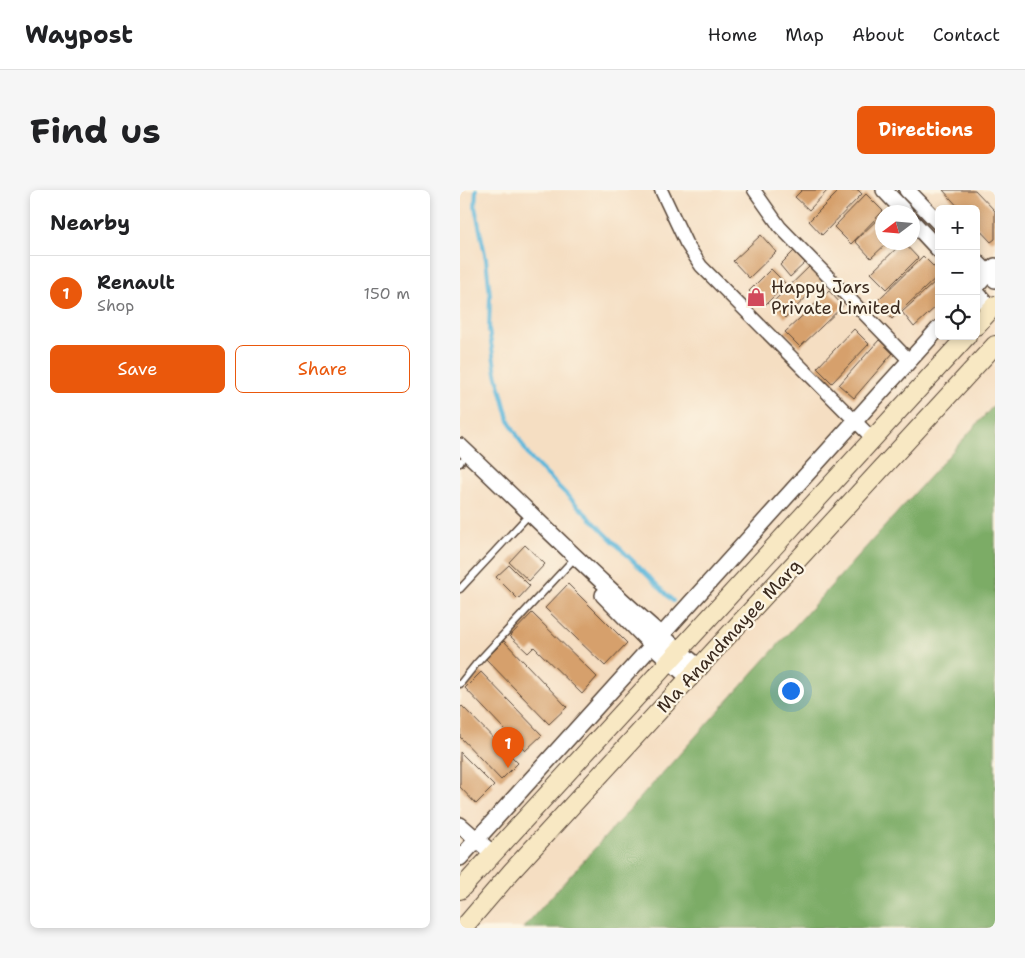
<!DOCTYPE html>
<html lang="en">
<head>
<meta charset="utf-8">
<style>
  :root { --surface:#fff; --page:#f6f6f6; --text:#202124; --muted:#757577; --line:#e0e0e0; --accent:#ea580c }
  body { margin:0; font-family:"Shantell Sans",sans-serif; background:var(--page); color:var(--text) }
  .controls { position:absolute; right:15px; top:15px; display:grid; overflow:hidden; border-radius:8px; box-shadow:0 2px 8px #0003 }
  .controls button { width:45px; height:45px; display:grid; place-items:center; padding:0; border:0; border-bottom:1px solid var(--line); background:var(--surface); color:var(--text); font:25px sans-serif }
  .compass { position:absolute; left:415px; top:15px; width:45px; height:45px; border-radius:50%; background:var(--surface); box-shadow:0 2px 8px #0003; rotate:254deg }
  .you { position:absolute; left:330px; top:500px; width:18px; height:18px; margin:-12px; border:4px solid #fff; border-radius:50%; background:#1a73e8; box-shadow:0 0 0 8px #1a73e833 }
  .badge { display:grid; place-items:center; width:32px; height:32px; border-radius:50%; background:var(--accent); color:#fff; font-size:16px; font-weight:700 }
  .pin { position:absolute; translate:-50% -41px; filter:drop-shadow(0 1px 2px #0008) }
  .pin::after { content:''; position:absolute; top:26px; width:18px; height:15px; background:inherit; clip-path:polygon(0 0,100% 0,50% 100%) }
  .list { margin:0; padding:0; list-style:none }
  h2 { display:flex; justify-content:space-between; align-items:center; height:65px; margin:0; padding:0 20px; font-size:21px }
  h2 small { font-size:16px; font-weight:400; color:var(--muted) }
  .list li { display:grid; grid-template-columns:32px 1fr auto; gap:15px; align-items:center; box-sizing:border-box; height:75px; padding:0 20px; border-top:1px solid var(--line) }
  .list b { display:block; font-size:19px; white-space:nowrap }
  .list p { margin:0; font-size:16px; white-space:nowrap; color:var(--muted) }
  .list em { font-size:16px; font-style:normal; color:var(--muted) }
  .actions { display:flex; gap:10px; padding:15px 20px }
  .actions a { flex:1; padding:11px 0; border:1px solid var(--accent); border-radius:8px; text-align:center; font-size:18px; color:var(--accent) }
  .actions .main { background:var(--accent); color:#fff }
  .icon { flex:none; width:28px; height:28px; fill:none; stroke:currentColor; stroke-width:2; stroke-linecap:round; stroke-linejoin:round }
  .map { position:relative; flex:none; width:535px; height:738px; overflow:hidden; border-radius:8px }
  header { display:flex; align-items:center; gap:30px; box-sizing:border-box; height:70px; padding:0 25px; background:var(--surface); border-bottom:1px solid var(--line) }
  header strong { font-size:24px }
  nav { display:flex; gap:28px; margin-inline-start:auto; font-size:18px }
  .intro { display:flex; align-items:center; justify-content:space-between; box-sizing:border-box; height:120px; padding:0 30px }
  h1 { margin:0; font-size:35px }
  .button { padding:12px 22px; border-radius:8px; background:var(--accent); color:#fff; font-size:18px; font-weight:700 }
  main { display:flex; gap:30px; padding:0 30px }
  aside { flex:1; background:var(--surface); border-radius:8px; box-shadow:0 2px 8px #0003 }
  .map>svg:first-child { display:block }
  .forest { fill:#7cac66; stroke:#5c6b42 }
  .lines { fill:none; stroke-linecap:round; stroke-linejoin:round }
  .stream { stroke:#5db7db; stroke-width:4 }
  .building { fill:#d6a06c }
  .service-casing { stroke:#574537; stroke-width:9 }
  .minor-casing { stroke:#574537; stroke-width:15 }
  .tertiary-casing { stroke:#574537; stroke-width:18 }
  .secondary-casing { stroke:#574537; stroke-width:20 }
  .service { stroke:#fff; stroke-width:6 }
  .minor { stroke:#fff; stroke-width:12 }
  .tertiary { stroke:#fff; stroke-width:15 }
  .secondary { stroke:#f8e8c3; stroke-width:18 }
  .labels { text-anchor:middle; stroke-width:4.5; stroke-linejoin:round; paint-order:stroke }
  .poi-label { font-size:18px; fill:#3b2a1e; stroke:#fcf5e5; text-anchor:start }
  .street-label { font-size:18px; fill:#3b2a1e; stroke:#fcf5e5 }
</style>
</head>
<body>
<header>
<strong>Waypost</strong>
<nav><a>Home</a><a>Map</a><a>About</a><a>Contact</a></nav>
</header>
<div class="intro"><h1>Find us</h1><a class="button">Directions</a></div>
<main>
<aside>
<h2>Nearby<small></small></h2>
<ul class="list">
<li><span class="badge">1</span><div><b>Renault</b><p>Shop</p></div><em>150 m</em></li>
</ul>
<div class="actions"><a class="main">Save</a><a>Share</a></div>
</aside>
<div class="map">
<svg width="535" height="738" viewBox="0 0 535 738">
  <rect width="100%" height="100%" fill="#fcf5e5"/>
  <filter id="ink" filterUnits="userSpaceOnUse"><feTurbulence type="fractalNoise" baseFrequency=".02" numOctaves="2"/><feDisplacementMap in="SourceGraphic" scale="10" xChannelSelector="R" yChannelSelector="G"/><feConvolveMatrix kernelMatrix="1 2 1 2 8 2 1 2 1" color-interpolation-filters="sRGB"/></filter>
  <filter id="wash" filterUnits="userSpaceOnUse"><feTurbulence type="fractalNoise" baseFrequency=".0096" numOctaves="4" result="noise"/><feDisplacementMap in="SourceGraphic" scale="20" xChannelSelector="R" yChannelSelector="G"/><feGaussianBlur stdDeviation="1.12" result="paint"/><feColorMatrix in="noise" values="0 0 0 0 0 0 0 0 0 0 0 0 0 0 0 0 0 1.4 0 .05"/><feComposite in="paint" operator="in"/></filter>
  <g filter="url(#wash)">
    <rect width="100%" height="100%" fill="#f5dec2"/>
    <polygon class="forest" points="535,214 535,738 63,738"/>
    <g class="lines">
      <polyline class="stream" points="16,0 15,17 26,69 30,105 29,140 36,183 49,231 70,268 213,411"/>
    </g>
    <g id="blocks">
      <g class="building">
        <polygon points="342,0 368,0 349,20 335,7"/>
        <polygon points="380,0 398,0 402,4 362,45 349,31"/>
        <polygon points="483,0 515,0 535,21 535,49 531,52 516,36 516,19 500,19"/>
        <polygon points="406,4 423,21 391,54 374,37"/>
        <polygon points="422,25 422,52 428,52 411,68 395,51"/>
        <polygon points="301,45 316,62 289,88 273,71"/>
        <polygon points="443,52 458,68 427,99 411,83"/>
        <polygon points="334,61 345,73 330,87 320,75"/>
        <polygon points="463,66 479,82 479,85 432,129 416,112"/>
        <polygon points="351,75 365,89 325,128 311,114"/>
        <polygon points="311,79 326,94 304,116 289,101"/>
        <polygon points="477,90 479,91 479,114 454,137 442,122"/>
        <polygon points="369,101 383,116 340,157 325,142"/>
        <polygon points="394,139 409,154 372,193 357,178"/>
        <polygon points="419,150 433,163 394,208 379,195"/>
        <polygon points="65,355 85,374 69,391 49,372"/>
        <polygon points="49,375 70,396 58,409 36,387"/>
        <polygon points="108,394 167,453 145,476 85,418"/>
        <polygon points="72,423 137,487 122,504 74,457 68,463 50,446"/>
        <polygon points="44,451 107,517 89,534 26,469"/>
        <polygon points="21,482 82,545 65,561 5,498"/>
        <polygon points="2,516 58,573 41,590 0,547 0,518"/>
        <polygon points="0,562 34,596 16,614 0,597"/>
      </g>
    </g>
  </g>
  <g filter="url(#ink)">
    <use href="#blocks" fill-opacity="0" stroke="#574537" stroke-width="1"/>
    <g class="lines">
      <g class="service-casing">
        <g id="service">
          <polyline points="0,273 1,271"/>
          <polyline points="0,399 66,328"/>
          <polyline points="0,494 16,474 111,372"/>
        </g>
      </g>
      <g class="minor-casing">
        <g id="minor">
          <polyline points="201,0 226,53 241,76 413,249"/>
          <polyline points="294,0 320,37 449,170"/>
        </g>
      </g>
      <g class="tertiary-casing">
        <g id="tertiary">
          <polyline points="424,0 445,22"/>
          <polyline points="447,0 479,33"/>
          <polyline points="452,31 479,60"/>
          <polyline points="516,71 535,90"/>
          <polyline points="516,97 535,76"/>
          <polyline points="516,102 531,119"/>
          <path d="M0 256C79 331 156 409 240 478"/>
          <polyline points="143,405 192,455 230,489"/>
          <polyline points="0,635 32,663"/>
          <polyline points="0,668 479,138"/>
        </g>
      </g>
      <g class="secondary-casing">
        <g id="secondary">
          <polyline points="516,136 535,115"/>
          <polyline points="0,700 507,146"/>
          <polyline points="3,738 51,682 535,155"/>
        </g>
      </g>
      <use href="#service" class="service"/>
      <use href="#minor" class="minor"/>
      <use href="#tertiary" class="tertiary"/>
      <use href="#secondary" class="secondary"/>
    </g>
  </g>
  <defs>
    <g id="shop-bare" transform="scale(1.5)"><path d="M-5-2.5h2.3a2.7 3.5 0 0 1 5.4 0H5L5.5 6h-11ZM-1.5-2.5h3a1.5 2.3 0 0 0-3 0Z" fill="#d1495b" stroke="#fcf5e5" stroke-width="2.5" paint-order="stroke"/></g>
  </defs>
  <g fill-rule="evenodd">
    <use href="#shop-bare" x="296" y="107"/>
  </g>
  <g class="labels">
    <g class="poi-label">
      <text x="311" y="103">Happy Jars<tspan x="311" dy="21">Private Limited</tspan></text>
    </g>
    <g class="street-label">
      <text transform="translate(269 446) rotate(-47)" y="6">Ma Anandmayee Marg</text>
    </g>
  </g>
</svg>
<div class="controls">
<button>+</button>
<button>−</button>
<button><svg class="icon" aria-label="locate" viewBox="0 0 24 24"><circle cx="12" cy="12" r="6"/><path d="M12 2v4M12 18v4M2 12h4M18 12h4"/></svg></button>
</div>
<svg class="compass" viewBox="-18 -18 36 36"><path d="M0-13l5 13h-10z" fill="#e53935"/><path d="M0 13l5-13h-10z" fill="#757577"/></svg>
<div class="you"></div>
<div class="pin badge" style="left:48px;top:578px">1</div>
</div>
</main>
</body>
</html>
